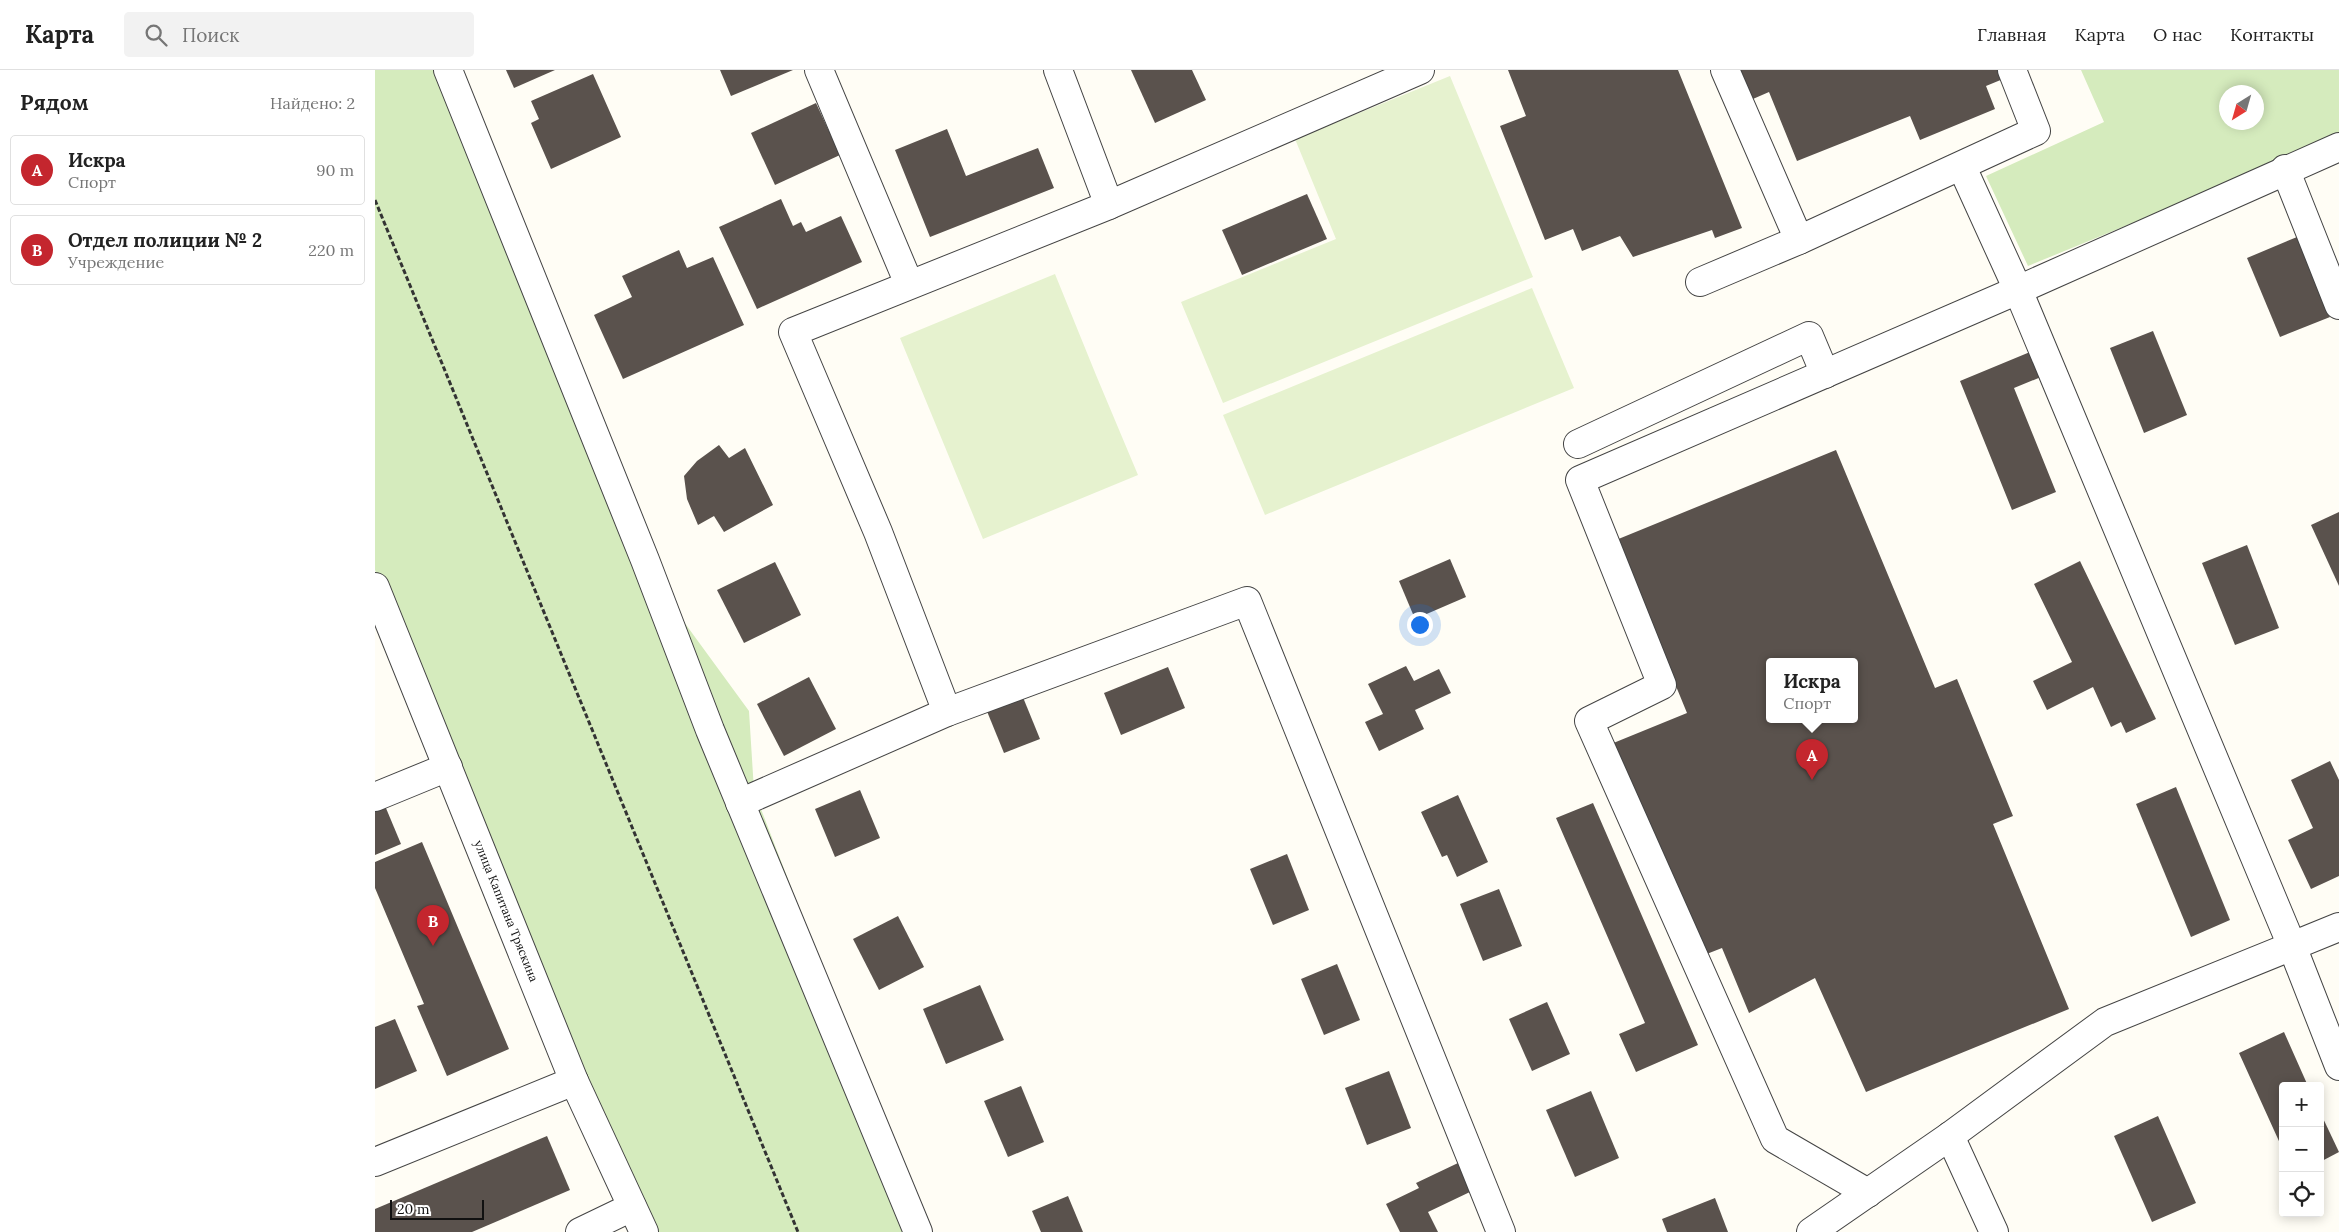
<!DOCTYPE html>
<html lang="ru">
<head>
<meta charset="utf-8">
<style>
  :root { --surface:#fff; --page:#f2f2f2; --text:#222; --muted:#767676; --line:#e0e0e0; --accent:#c4262e }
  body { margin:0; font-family:Lora,serif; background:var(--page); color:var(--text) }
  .controls { position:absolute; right:15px; bottom:15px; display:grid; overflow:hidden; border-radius:5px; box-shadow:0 2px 12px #0003 }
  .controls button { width:45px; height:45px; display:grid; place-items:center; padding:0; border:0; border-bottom:1px solid var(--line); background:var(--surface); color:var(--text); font:25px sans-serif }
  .compass { position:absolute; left:1844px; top:15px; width:45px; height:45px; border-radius:50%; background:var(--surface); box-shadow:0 2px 12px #0003; rotate:217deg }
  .scale { position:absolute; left:15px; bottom:12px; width:94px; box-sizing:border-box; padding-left:5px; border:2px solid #111; border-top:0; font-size:14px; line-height:18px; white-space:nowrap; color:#111; -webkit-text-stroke:4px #fff; paint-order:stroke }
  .you { position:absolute; left:1044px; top:554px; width:18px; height:18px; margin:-12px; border:4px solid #fff; border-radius:50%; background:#1a73e8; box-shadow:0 0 0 8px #1a73e833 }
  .badge { display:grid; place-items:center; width:32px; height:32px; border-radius:50%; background:var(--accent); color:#fff; font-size:16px; font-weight:700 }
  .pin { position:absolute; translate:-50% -41px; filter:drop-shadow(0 1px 2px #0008) }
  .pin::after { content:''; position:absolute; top:26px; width:18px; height:15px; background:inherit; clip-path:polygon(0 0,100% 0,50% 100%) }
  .popup { position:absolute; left:1391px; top:588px; width:92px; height:65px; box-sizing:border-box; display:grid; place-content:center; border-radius:5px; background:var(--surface); filter:drop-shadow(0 1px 4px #0005); font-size:16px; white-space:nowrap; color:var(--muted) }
  .popup b { font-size:19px; color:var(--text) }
  .popup::after { content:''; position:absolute; left:50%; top:100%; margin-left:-10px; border:10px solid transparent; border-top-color:var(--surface) }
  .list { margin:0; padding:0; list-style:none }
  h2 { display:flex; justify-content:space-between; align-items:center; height:65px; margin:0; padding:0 20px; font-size:21px }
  h2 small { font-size:16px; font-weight:400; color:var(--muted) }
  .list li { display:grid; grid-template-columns:32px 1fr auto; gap:15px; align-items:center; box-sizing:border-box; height:70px; margin:0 10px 10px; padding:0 10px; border:1px solid var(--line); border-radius:5px }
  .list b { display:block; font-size:19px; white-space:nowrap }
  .list p { margin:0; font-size:16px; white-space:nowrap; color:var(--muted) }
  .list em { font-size:16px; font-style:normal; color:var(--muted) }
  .icon { flex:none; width:28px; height:28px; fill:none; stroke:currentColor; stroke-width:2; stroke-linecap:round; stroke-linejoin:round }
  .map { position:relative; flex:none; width:1964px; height:1162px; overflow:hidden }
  header { display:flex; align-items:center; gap:30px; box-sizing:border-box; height:70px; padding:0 25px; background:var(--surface); border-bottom:1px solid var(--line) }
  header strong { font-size:24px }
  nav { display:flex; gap:28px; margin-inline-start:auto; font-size:18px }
  .search { width:350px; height:45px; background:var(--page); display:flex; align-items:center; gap:12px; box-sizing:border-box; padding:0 18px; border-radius:5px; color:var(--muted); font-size:19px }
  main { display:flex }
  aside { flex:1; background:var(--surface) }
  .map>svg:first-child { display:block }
  .green { fill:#d5ebbd; fill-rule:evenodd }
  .pitch { fill:#e6f2cf }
  .building { fill:#5a524d; fill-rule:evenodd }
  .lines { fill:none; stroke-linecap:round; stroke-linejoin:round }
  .minor-casing { stroke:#444; stroke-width:30 }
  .path { stroke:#333; stroke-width:3; stroke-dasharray:5 2.5; stroke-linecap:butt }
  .minor { stroke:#fff; stroke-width:28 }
  .labels { text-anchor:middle; stroke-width:5; stroke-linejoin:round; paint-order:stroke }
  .street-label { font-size:12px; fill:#111; stroke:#fff }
</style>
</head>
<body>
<header>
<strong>Карта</strong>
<div class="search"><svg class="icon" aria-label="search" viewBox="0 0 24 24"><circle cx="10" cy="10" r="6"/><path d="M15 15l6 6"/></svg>Поиск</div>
<nav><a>Главная</a><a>Карта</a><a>О нас</a><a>Контакты</a></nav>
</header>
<main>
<aside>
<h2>Рядом<small>Найдено: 2</small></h2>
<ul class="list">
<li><span class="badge">A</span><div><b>Искра</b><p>Спорт</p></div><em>90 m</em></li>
<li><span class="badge">B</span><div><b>Отдел полиции № 2</b><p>Учреждение</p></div><em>220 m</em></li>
</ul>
</aside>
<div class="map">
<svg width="1964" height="1162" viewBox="0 0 1964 1162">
  <rect width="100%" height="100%" fill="#fffdf5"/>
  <g class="green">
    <polygon points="0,0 63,0 263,489 374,641 379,721 549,1162 277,1162 79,694 0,500"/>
    <path d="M1706 0H1964V68L1653 196 1611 106 1729 52ZM1852 22H1882V52H1852Z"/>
  </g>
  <g class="pitch">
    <polygon points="1075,6 1158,207 848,333 806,232 961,169 920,69"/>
    <polygon points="680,204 721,305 666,327 721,305 763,405 608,469 525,268"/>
    <polygon points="1157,218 1199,318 890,445 848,345"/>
  </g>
  <g class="building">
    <polygon points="131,0 180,0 139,18"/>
    <polygon points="345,0 418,0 356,26"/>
    <polygon points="756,0 817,0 831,30 780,53"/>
    <polygon points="1133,0 1303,0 1367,158 1340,168 1337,160 1258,187 1245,166 1207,181 1198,159 1170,170 1125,56 1151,46"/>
    <polygon points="1358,0 1625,0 1628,9 1611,16 1620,39 1545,70 1535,46 1422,91 1394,22 1371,32"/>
    <polygon points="218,4 246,67 176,99 156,53 164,49 156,31"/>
    <polygon points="441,33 465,85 400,115 376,63"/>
    <polygon points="572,59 591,106 663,78 679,118 555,167 520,80"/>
    <polygon points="932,124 952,169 867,205 847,160"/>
    <polygon points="406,129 418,156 426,152 431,162 466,146 487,192 382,239 344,157"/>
    <polygon points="1922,167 1955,247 1905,267 1872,188"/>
    <polygon points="304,180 312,198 338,187 369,255 248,309 219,245 257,227 247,206"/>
    <polygon points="1778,261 1812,345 1769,363 1735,278"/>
    <polygon points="1655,282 1666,307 1639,318 1681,422 1637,440 1585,311"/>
    <polygon points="344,375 354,388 370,378 398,435 349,462 339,446 323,455 312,429 309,406 322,391"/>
    <path d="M1461 380 1560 618 1582 609 1638 746 1618 754 1694 939 1491 1022 1440 908 1374 943 1347 878 1324 887 1236 674 1312 643 1241 470ZM1394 591H1480V649H1394Z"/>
    <polygon points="1964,442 1964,516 1936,455"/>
    <polygon points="1872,475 1904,558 1860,575 1827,493"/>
    <polygon points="1075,489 1091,527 1040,549 1024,511"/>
    <polygon points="1705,491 1781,649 1751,663 1746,652 1736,657 1718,617 1672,640 1658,611 1697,592 1659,514"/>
    <polygon points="400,492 426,545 369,573 342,520"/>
    <polygon points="1031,596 1039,611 1064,599 1076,623 1040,640 1049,659 1004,681 990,652 1008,644 993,614"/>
    <polygon points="793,597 810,638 746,665 729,623"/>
    <polygon points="434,607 461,659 409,686 382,634"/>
    <polygon points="645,620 665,669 629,683 609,634"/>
    <polygon points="1955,691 1964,710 1964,806 1936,819 1913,770 1938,758 1916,710"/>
    <polygon points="1801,717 1855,850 1816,867 1761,734"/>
    <polygon points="485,720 505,768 460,787 440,739"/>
    <polygon points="1083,725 1113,792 1082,807 1072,785 1067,787 1046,742"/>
    <polygon points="8,731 26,774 0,785 0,734"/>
    <polygon points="1218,733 1323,975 1261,1002 1244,964 1270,953 1181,748"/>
    <polygon points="47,772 134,979 72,1006 42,936 49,934 0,818 0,792"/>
    <polygon points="912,784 934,840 898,855 875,799"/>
    <polygon points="1124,819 1147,876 1108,891 1085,834"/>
    <polygon points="523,846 549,897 504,920 478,869"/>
    <polygon points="962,894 985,950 949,965 926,909"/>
    <polygon points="605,915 629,970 571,994 548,939"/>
    <polygon points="1172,932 1195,984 1157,1001 1134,949"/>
    <polygon points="20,949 42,1001 0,1019 0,957"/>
    <polygon points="1909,962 1933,1016 1908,1016 1908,1080 1864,983"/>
    <polygon points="1014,1001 1036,1058 992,1075 970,1018"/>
    <polygon points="646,1016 669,1072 633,1087 609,1031"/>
    <polygon points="1216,1021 1244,1088 1200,1107 1171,1040"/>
    <polygon points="1945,1042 1964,1082 1945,1092"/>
    <polygon points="1783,1046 1821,1133 1777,1152 1739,1066"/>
    <polygon points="172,1066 195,1120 97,1162 0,1162 0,1139"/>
    <polygon points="1083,1093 1097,1121 1053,1142 1063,1162 1025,1162 1011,1134 1044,1118 1041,1113"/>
    <polygon points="693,1126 708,1162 666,1162 657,1141"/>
    <polygon points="1340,1128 1353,1162 1292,1162 1287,1149"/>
  </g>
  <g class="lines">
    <g class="minor-casing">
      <g id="minor">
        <polyline points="73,0 270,490 335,660 543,1162"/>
        <polyline points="444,0 534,214"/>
        <polyline points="683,0 734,135"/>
        <polyline points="1350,0 1424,170 1661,61 1637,0"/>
        <polyline points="1587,97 1643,220 1917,876 1964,996"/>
        <polyline points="1910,99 1964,235"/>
        <polyline points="1325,212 1424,170"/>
        <polyline points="1203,374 1434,266 1450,304"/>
        <polyline points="0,517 199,1011 269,1162"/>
        <polyline points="572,642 503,462 418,262 734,135 1045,0"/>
        <polyline points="0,727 73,697"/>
        <polyline points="365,733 572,642 872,531 1126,1162"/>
        <polyline points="1575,1066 1619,1162"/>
        <polyline points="0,1092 199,1011"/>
        <polyline points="1493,1123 1400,1069 1214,651 1287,615 1205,410 1643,220 1964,77"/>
        <polyline points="205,1162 257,1137"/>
        <polyline points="1436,1162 1575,1066 1730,952 1964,857"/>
      </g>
    </g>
    <polyline class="path" points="0,130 423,1162"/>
    <use href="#minor" class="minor"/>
  </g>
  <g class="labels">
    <g class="street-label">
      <text transform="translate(131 841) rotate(68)" y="4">улица Капитана Тряскина</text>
    </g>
  </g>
</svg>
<div class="controls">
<button>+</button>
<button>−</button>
<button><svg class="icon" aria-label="locate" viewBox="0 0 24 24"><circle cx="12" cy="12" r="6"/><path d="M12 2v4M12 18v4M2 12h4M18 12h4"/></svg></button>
</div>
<svg class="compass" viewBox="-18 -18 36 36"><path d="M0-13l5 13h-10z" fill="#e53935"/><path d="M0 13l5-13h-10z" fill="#767676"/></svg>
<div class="scale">20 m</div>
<div class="you"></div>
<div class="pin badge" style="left:1437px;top:710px">A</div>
<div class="popup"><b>Искра</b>Спорт</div>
<div class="pin badge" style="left:58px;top:876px">B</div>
</div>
</main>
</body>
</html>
